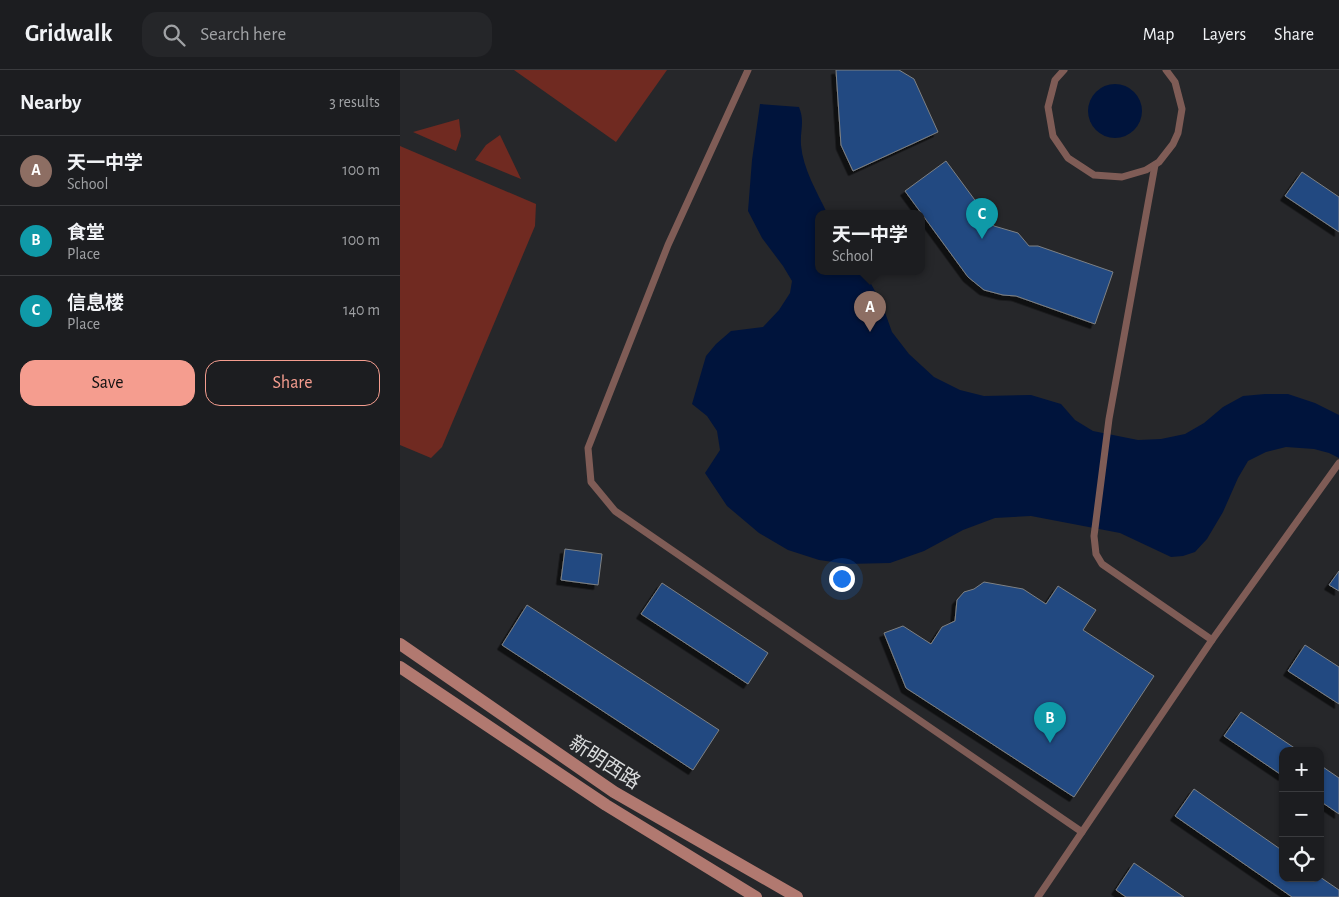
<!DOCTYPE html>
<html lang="en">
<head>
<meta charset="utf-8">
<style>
  :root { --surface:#1c1d20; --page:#252629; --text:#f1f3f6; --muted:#a0a2a5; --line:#3a3b3e; --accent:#f59d8f }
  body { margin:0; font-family:"Alegreya Sans","Noto Sans SC",sans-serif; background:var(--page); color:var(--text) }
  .controls { position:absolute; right:15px; bottom:15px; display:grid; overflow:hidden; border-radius:10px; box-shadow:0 1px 4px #0004 }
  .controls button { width:45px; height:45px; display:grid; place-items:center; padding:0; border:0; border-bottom:1px solid var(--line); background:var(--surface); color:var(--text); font:25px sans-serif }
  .you { position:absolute; left:441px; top:508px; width:18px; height:18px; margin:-12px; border:4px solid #fff; border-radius:50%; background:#1a73e8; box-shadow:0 0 0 8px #1a73e833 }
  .badge { display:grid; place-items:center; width:32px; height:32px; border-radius:50%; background:var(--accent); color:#fff; font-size:16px; font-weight:700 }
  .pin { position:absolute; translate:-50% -41px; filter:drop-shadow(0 1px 2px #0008) }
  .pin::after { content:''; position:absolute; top:26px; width:18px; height:15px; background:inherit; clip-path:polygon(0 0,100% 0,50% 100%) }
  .popup { position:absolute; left:415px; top:140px; width:110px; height:65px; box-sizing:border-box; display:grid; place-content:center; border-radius:10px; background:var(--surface); filter:drop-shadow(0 1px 4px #0005); font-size:16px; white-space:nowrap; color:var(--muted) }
  .popup b { font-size:19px; color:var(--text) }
  .popup::after { content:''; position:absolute; left:50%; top:100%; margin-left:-10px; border:10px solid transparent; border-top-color:var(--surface) }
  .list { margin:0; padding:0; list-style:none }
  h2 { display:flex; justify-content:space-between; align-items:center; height:65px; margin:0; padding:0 20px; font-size:21px }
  h2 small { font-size:16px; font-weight:400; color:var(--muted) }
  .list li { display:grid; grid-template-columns:32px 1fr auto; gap:15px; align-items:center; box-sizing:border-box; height:70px; padding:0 20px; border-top:1px solid var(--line) }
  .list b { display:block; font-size:19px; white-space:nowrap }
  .list p { margin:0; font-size:16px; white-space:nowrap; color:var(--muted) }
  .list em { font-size:16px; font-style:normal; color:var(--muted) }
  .actions { display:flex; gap:10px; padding:15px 20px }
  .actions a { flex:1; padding:11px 0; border:1px solid var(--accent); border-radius:15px; text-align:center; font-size:18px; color:var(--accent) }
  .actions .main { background:var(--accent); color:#111 }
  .icon { flex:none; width:28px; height:28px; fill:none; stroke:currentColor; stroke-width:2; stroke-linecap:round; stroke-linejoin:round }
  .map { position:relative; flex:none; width:939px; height:827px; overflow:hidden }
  header { display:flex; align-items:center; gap:30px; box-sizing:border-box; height:70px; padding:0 25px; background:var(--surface); border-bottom:1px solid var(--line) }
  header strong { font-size:24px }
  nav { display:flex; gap:28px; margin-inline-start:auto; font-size:18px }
  .search { width:350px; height:45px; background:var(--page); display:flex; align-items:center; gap:12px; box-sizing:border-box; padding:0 18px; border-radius:15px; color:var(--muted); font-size:19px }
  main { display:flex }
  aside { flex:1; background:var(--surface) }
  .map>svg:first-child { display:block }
  .green { fill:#702a21 }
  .water { fill:#00143c }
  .building { fill:#204881; stroke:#7e8184; filter:url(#shadow) }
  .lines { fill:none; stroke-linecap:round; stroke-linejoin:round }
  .lane { stroke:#7f5c56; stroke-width:7 }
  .secondary { stroke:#b17970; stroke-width:12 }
  .labels { text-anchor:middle; stroke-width:4.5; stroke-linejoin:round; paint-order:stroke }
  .street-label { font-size:20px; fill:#dadcdd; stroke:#26272a }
</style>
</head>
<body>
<header>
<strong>Gridwalk</strong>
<div class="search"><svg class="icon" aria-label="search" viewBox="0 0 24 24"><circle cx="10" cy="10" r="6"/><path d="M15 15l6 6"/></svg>Search here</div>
<nav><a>Map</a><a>Layers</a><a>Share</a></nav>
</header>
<main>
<aside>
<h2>Nearby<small>3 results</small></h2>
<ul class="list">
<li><span class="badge" style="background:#8d6e63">A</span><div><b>天一中学</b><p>School</p></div><em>100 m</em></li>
<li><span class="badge" style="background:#0f9aa8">B</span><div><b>食堂</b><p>Place</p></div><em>100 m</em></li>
<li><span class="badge" style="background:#0f9aa8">C</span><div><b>信息楼</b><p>Place</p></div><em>140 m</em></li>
</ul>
<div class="actions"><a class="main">Save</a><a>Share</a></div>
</aside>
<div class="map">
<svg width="939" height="827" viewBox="0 0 939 827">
  <defs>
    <filter id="shadow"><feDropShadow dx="-4.5" dy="4.5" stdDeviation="0" flood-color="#0009"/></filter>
  </defs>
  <rect width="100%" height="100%" fill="#26272a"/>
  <g class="green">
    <polygon points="114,0 267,0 216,72"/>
    <polygon points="59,49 61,66 56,81 13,62"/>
    <polygon points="100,65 121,109 75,90 86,75"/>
    <polygon points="0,76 136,134 135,156 42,377 31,388 0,375"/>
  </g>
  <g class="water">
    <circle cx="715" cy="41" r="27"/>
    <path d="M360 34 399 37C405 52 400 60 401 75 403 99 417 122 427 143H419V201H464L482 234 492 262 509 284 534 307 560 320 584 326 631 325 661 334 675 350 693 361 738 370 761 369 785 364 804 353 823 337 843 326 865 324H888L915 333 939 345V388L929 383 914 379 886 377 866 382 848 391 838 408 823 442 807 469 795 482 783 486 771 487 720 463 631 446 595 448 563 460 524 481 490 493 447 494 419 490 388 480 359 463 327 436 305 403 320 380 317 361 307 346 292 334 306 286 316 274 331 261 363 257 379 240 390 223 392 211 383 196 362 168 348 141 352 90Z"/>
  </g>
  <g class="building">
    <polygon points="436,0 499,0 514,9 538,62 453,101 441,75"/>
    <polygon points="546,91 594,156 618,163 629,176 638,176 713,202 695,254 616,226 603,225 584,220 568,207 505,121"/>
    <polygon points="902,102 939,127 939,162 885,126"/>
    <polygon points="165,479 202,484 198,515 161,510"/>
    <polygon points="939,501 939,521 929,515"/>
    <polygon points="584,512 623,519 646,534 658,516 696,540 683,560 754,606 674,727 506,618 484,563 503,556 531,574 542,557 555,551 557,530 564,522 574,519"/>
    <polygon points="262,513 368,583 348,614 241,544"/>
    <polygon points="127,535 319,660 293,700 102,575"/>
    <polygon points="905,575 939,597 939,634 888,601"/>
    <polygon points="841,642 899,681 883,681 883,706 824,666"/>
    <polygon points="920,695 939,708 939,744 920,731"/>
    <polygon points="794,719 883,781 883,808 920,808 920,807 939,820 939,827 892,827 775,746"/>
    <polygon points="734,793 784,827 726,827 716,820"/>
  </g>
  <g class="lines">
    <g class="lane">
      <polyline points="348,0 268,175 188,378 191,412 215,441 682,762"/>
      <polyline points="664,0 655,10 648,37 653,66 668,88 694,105 722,107 746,100 759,92 773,74 778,63 782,39 775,12 766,0"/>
      <polyline points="755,95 709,349 694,466 696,484 702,494 812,570"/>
      <polyline points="638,827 812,570 939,393"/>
    </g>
    <g class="secondary">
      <polyline points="0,574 214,722 397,827"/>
      <polyline points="0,597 206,735 356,827"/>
    </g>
  </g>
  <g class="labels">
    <g class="street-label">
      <text transform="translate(205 692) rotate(33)" y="7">新明西路</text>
    </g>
  </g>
</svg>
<div class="controls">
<button>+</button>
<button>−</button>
<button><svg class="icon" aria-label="locate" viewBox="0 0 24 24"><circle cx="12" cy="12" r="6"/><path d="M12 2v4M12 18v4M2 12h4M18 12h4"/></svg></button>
</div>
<div class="you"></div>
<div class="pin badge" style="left:470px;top:262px;background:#8d6e63">A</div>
<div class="popup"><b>天一中学</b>School</div>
<div class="pin badge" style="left:650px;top:673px;background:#0f9aa8">B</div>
<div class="pin badge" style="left:582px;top:169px;background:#0f9aa8">C</div>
</div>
</main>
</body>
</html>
